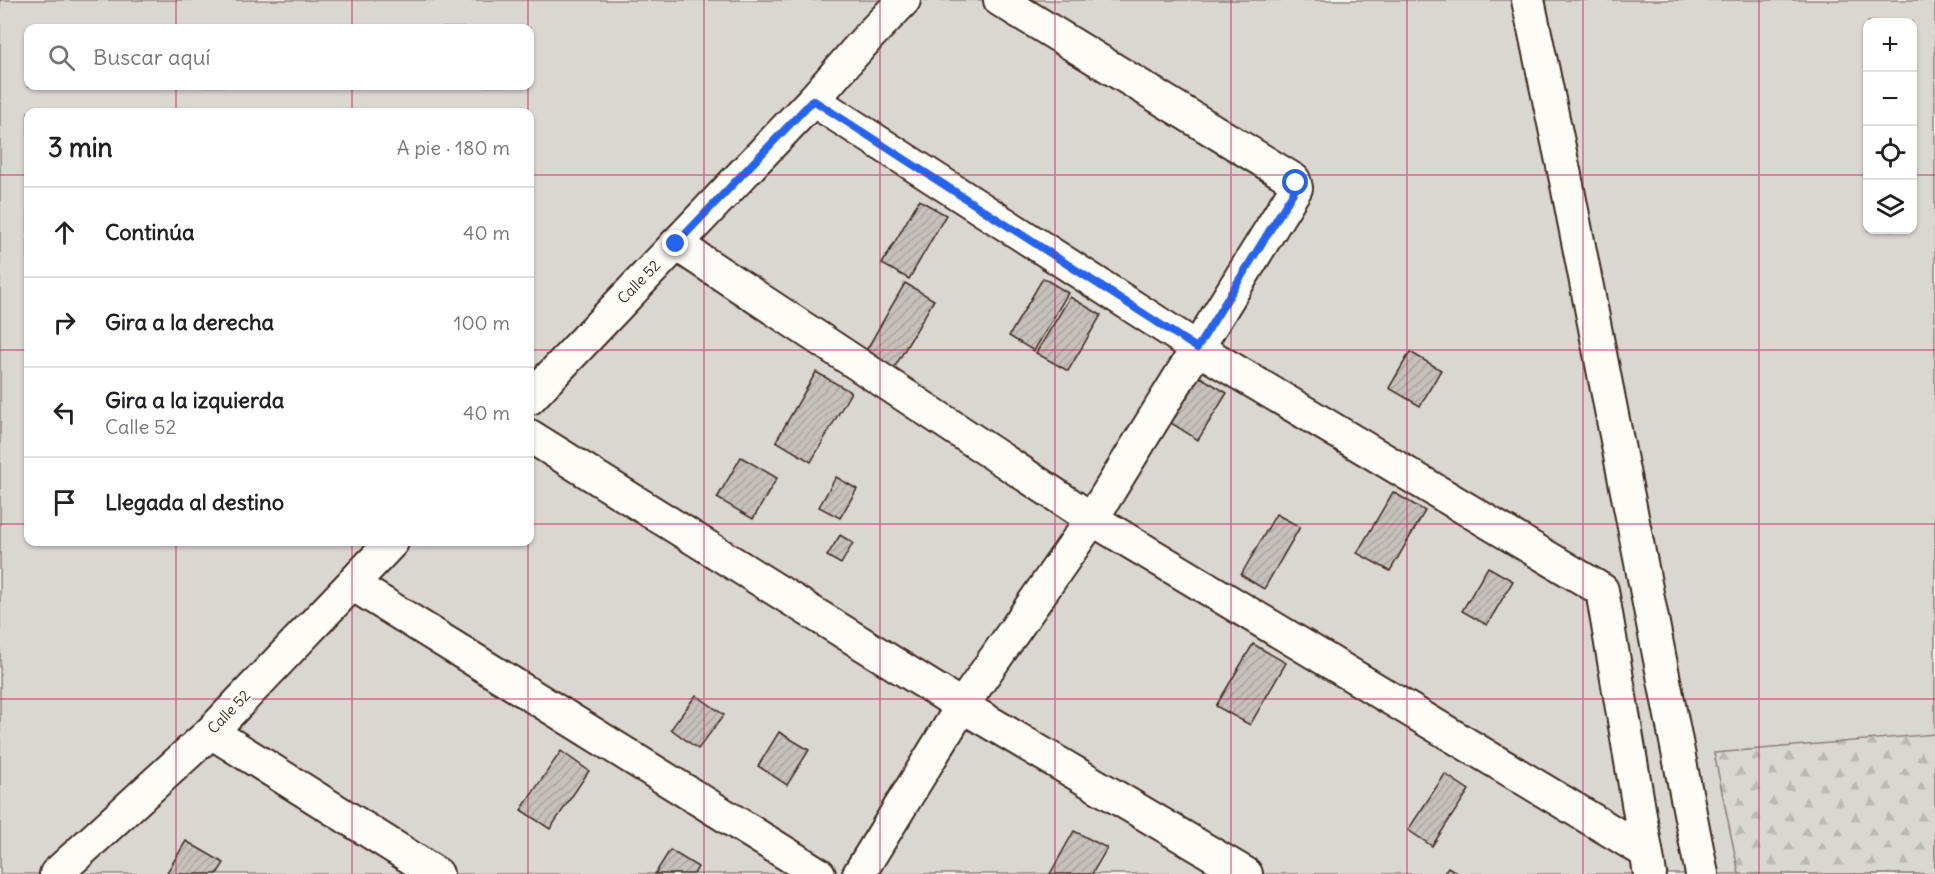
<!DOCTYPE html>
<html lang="es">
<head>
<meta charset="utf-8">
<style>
  :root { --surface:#fff; --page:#f6f6f6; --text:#202124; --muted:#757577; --line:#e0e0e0 }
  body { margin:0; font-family:Delius,sans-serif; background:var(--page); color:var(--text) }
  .controls { position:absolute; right:18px; top:18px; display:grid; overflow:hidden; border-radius:12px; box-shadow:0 2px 4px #0004 }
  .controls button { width:54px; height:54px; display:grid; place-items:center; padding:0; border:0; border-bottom:2px solid var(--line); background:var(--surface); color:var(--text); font:30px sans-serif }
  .stop { position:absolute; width:18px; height:18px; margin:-14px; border:4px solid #2563eb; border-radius:50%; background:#fff }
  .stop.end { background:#2563eb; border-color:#fff; box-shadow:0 2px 6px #0008 }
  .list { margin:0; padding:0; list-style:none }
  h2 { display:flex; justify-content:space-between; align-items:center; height:78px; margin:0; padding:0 24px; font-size:26px }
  h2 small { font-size:20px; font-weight:400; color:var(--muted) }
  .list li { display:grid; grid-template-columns:39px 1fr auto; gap:18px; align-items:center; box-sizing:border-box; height:90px; padding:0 24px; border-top:2px solid var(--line) }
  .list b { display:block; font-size:22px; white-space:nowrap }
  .list p { margin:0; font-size:20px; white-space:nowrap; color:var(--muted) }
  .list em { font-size:20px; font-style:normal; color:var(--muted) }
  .icon { flex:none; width:33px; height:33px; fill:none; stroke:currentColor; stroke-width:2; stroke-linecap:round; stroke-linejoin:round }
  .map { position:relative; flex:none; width:1935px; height:874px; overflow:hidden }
  .search { position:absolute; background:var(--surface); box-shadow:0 2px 4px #0004; left:24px; top:24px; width:510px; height:66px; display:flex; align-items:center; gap:15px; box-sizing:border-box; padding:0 21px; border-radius:12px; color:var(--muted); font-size:22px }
  .panel { position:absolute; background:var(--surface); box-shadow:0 2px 4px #0004; left:24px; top:108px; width:510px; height:438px; border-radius:12px }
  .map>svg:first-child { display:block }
  .grass { fill:#dad6d0; stroke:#8a8077; stroke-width:1.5; fill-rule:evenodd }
  .forest { fill:url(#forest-firs); stroke:#8a8077; stroke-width:1.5 }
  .building { fill:url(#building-hatch); stroke:#3b2a1e; stroke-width:1.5 }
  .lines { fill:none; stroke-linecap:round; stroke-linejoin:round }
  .minor-casing { stroke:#3b2a1e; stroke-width:36 }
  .minor { stroke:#fdfcf7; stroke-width:32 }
  .route { stroke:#2563eb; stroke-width:8 }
  .grid { fill:none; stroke:#c2185b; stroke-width:1.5; stroke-opacity:0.55 }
  .labels { text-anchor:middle; stroke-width:5; stroke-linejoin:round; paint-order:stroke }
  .street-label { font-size:15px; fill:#3b2a1e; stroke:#fdfcf7 }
</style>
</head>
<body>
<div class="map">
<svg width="1935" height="874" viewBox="0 0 1935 874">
  <defs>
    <pattern id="forest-firs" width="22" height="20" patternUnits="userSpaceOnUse" patternTransform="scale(1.5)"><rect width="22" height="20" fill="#dad6d0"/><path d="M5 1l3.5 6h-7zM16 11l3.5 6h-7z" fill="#bcb8b2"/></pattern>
    <pattern id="building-hatch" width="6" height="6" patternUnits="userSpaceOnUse" patternTransform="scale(1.5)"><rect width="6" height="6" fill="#c7c1bb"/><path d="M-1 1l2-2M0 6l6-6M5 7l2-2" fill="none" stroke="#aca6a0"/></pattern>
  </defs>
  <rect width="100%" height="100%" fill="#f5f4ee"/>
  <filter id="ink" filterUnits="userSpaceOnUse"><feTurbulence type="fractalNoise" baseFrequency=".0167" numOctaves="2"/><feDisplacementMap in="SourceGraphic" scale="12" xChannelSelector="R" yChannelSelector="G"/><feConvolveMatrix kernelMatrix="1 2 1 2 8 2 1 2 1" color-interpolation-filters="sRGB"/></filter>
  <g filter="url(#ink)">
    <path class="grass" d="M0 0H1935V874H0ZM1868 22H1912V230H1868ZM28 28H530V86H28ZM28 112H530V542H28Z"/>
    <polygon class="forest" points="1935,734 1935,874 1739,874 1714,753"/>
    <g class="building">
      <polygon points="919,200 946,215 909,279 882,264"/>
      <polygon points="1043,278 1068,293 1034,351 1009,336"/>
      <polygon points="905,283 934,300 893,370 864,354"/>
      <polygon points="1070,297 1101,315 1068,371 1036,353"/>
      <polygon points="1410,352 1441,370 1420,406 1389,388"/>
      <polygon points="816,372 851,392 811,462 776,441"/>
      <polygon points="1197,375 1227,393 1198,440 1168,421"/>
      <polygon points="741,457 777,478 753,519 717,498"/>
      <polygon points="836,477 857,489 840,518 819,507"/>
      <polygon points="1393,492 1425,511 1390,571 1357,553"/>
      <polygon points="1276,514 1300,527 1264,589 1241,575"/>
      <polygon points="840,535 853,543 841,564 827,556"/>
      <polygon points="1488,567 1513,581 1487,625 1462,611"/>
      <polygon points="1253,644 1286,663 1250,725 1216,706"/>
      <polygon points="696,695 724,715 698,749 671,729"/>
      <polygon points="779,732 809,750 787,785 758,766"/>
      <polygon points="561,751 589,771 550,829 521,810"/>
      <polygon points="1445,774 1469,790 1432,846 1408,830"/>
      <polygon points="1074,831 1107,848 1092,874 1050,874"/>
      <polygon points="186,841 224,863 217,874 166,874"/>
      <polygon points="670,850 698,867 694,874 655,874"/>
      <polygon points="1448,867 1459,874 1443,874"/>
    </g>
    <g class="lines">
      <g class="minor-casing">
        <g id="minor">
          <polyline points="1528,0 1567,185 1702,874"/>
          <polyline points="813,100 1197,348 1602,590 1650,874"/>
          <polyline points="676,244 1092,519 1646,852"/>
          <polyline points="530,398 813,100 870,35 904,0"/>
          <polyline points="530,436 962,706 1246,874"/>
          <polyline points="352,584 819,874"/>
          <polyline points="211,732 437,874"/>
          <polyline points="56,874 211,732 392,542"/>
          <polyline points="859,874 962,706 1092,519 1296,188 1294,180 1000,0"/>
        </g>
      </g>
      <use href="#minor" class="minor"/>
    </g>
  </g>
  <g class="lines" filter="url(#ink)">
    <polyline class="route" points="676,244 813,100 1197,348 1296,188 1296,183"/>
  </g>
  <path class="grid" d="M176 0V28M352 0V28M528 0V28M704 0V874M880 0V874M1055 0V874M1231 0V874M1407 0V874M1583 0V874M1759 0V874M176 86V112M352 86V112M528 86V112M0 175H28M530 175H1868M1912 175H1935M0 350H28M530 350H1935M0 524H28M530 524H1935M176 542V874M352 542V874M528 542V874M0 699H1935"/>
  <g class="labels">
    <g class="street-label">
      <text transform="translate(639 282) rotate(-46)" y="5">Calle 52</text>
      <text transform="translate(229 712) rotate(-46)" y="5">Calle 52</text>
    </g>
  </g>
</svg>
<div class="controls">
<button>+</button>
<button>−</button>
<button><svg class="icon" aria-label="locate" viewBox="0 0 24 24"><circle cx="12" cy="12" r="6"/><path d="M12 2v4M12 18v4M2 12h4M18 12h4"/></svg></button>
<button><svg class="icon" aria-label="layers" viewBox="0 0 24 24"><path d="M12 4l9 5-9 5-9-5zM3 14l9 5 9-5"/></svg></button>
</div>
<div class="stop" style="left:1296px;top:183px"></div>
<div class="stop end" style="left:676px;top:244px"></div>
<div class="search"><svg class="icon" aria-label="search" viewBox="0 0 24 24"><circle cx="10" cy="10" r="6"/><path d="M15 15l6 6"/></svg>Buscar aquí</div>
<section class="panel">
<h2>3 min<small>A pie · 180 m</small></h2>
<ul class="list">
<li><svg class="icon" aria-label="ahead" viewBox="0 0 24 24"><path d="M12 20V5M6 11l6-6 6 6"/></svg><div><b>Continúa</b></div><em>40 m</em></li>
<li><svg class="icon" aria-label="right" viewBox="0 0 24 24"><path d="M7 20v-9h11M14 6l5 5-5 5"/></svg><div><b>Gira a la derecha</b></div><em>100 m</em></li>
<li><svg class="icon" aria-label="left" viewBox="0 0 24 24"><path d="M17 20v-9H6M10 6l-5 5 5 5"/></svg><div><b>Gira a la izquierda</b><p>Calle 52</p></div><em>40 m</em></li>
<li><svg class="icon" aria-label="arrive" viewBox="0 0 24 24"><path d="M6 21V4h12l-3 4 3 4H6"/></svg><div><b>Llegada al destino</b></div></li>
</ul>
</section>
</div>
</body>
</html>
